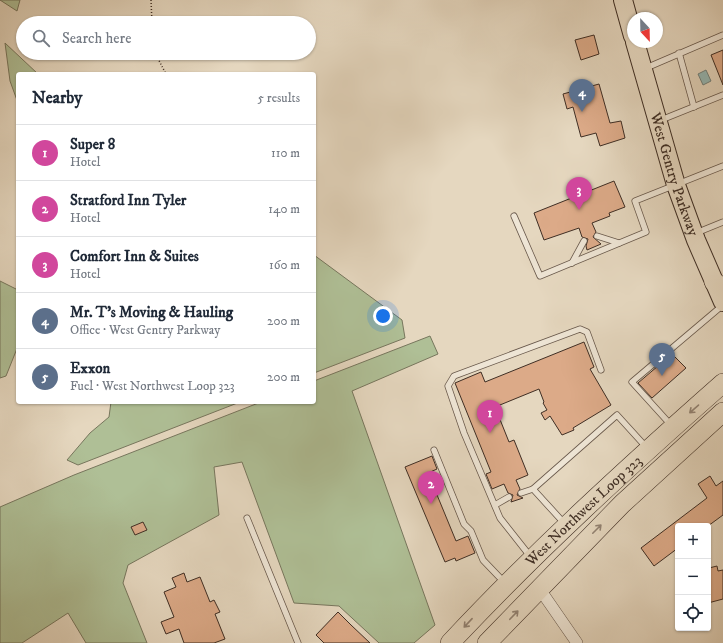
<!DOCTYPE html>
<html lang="en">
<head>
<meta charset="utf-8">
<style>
  :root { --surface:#fff; --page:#f2f2f3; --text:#1f2937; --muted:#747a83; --line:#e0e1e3; --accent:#b45309 }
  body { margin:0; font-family:"IM FELL DW Pica",serif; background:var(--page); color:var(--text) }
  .controls { position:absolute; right:12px; bottom:12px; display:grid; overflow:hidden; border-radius:4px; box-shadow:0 1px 3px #0004 }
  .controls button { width:36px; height:36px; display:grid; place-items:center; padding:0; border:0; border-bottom:1px solid var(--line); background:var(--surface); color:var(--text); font:20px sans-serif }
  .compass { position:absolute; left:627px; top:12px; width:36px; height:36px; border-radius:50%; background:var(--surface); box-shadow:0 1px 3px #0004; rotate:158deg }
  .you { position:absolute; left:383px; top:316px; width:14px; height:14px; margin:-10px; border:3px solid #fff; border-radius:50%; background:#1a73e8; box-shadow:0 0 0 6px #1a73e833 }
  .badge { display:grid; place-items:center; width:26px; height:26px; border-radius:50%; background:var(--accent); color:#fff; font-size:13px; font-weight:700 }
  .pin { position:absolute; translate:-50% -33px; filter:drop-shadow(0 1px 2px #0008) }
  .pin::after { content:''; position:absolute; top:21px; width:14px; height:12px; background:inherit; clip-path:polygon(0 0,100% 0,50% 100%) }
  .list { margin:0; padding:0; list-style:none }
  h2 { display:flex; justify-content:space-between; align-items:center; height:52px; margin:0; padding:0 16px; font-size:17px }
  h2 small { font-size:13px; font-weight:400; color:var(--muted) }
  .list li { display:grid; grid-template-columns:26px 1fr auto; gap:12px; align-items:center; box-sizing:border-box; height:56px; padding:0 16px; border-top:1px solid var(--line) }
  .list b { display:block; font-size:15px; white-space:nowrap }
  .list p { margin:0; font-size:13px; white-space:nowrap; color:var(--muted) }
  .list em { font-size:13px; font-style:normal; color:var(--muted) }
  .icon { flex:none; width:22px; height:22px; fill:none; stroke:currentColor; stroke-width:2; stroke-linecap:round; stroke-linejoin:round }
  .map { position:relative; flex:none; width:723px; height:643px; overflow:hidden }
  .search { position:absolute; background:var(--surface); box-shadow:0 1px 3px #0004; left:16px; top:16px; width:300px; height:44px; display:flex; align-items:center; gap:10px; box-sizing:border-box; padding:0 14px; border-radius:22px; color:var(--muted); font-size:15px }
  .panel { position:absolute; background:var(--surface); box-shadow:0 1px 3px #0004; left:16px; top:72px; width:300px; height:332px; border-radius:4px }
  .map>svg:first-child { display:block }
  .green { fill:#afbf96; stroke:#77765d }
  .water { fill:#96b9b6; stroke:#73817c }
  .building { fill:#dcaa88; stroke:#3f2e24 }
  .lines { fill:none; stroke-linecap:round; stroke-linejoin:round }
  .service-casing { stroke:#68584b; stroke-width:7 }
  .minor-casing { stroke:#68584b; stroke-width:12 }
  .primary-casing { stroke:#3f2e24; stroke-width:20 }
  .trunk-casing { stroke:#3f2e24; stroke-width:20 }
  .path { stroke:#3f2e24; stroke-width:1.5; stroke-dasharray:1 2; stroke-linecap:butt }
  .service { stroke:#eee5d5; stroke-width:5.5 }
  .minor { stroke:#eee5d5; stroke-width:11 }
  .primary { stroke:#e5d7bf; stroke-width:18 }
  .trunk { stroke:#e5d7bf; stroke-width:19 }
  .oneway { stroke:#928272 }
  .labels { text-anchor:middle; stroke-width:3; stroke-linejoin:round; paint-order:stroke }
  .street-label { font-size:15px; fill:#3f2e24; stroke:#eee5d5 }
</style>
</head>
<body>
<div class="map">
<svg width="723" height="643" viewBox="0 0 723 643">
  <rect width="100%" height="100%" fill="#e5d7bf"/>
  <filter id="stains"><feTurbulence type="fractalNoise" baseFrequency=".005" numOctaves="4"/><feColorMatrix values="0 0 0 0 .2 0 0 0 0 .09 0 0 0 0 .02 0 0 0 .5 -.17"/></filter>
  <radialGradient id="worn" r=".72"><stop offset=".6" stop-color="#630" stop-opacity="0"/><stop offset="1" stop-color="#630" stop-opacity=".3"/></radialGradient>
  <g class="green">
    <polygon points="0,0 20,0 17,11"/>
    <polygon points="5,43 38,74 18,74 18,103 10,81"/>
    <polygon points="314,255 402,320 405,338 314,373"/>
    <polygon points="0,281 18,290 18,346 6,376 0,378"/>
    <polygon points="430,336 438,354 352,391 435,625 414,643 379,643 339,606 294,603 242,462 214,467 219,515 128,565 123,583 147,643 86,643 68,613 22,643 0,643 0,507 74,475 261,402 314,402 314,381"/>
    <polygon points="111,402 240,402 78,465 67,460 90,433 109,417"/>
  </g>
  <polygon class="water" points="706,70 711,81 703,85 698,74"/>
  <g class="building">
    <polygon points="594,35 599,54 581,60 575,40"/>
    <polygon points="723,50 723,85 711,55"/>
    <polygon points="599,84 610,123 621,121 625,138 600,146 596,133 581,137 573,107 567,109 563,94"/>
    <polygon points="614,181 625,207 609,213 610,216 592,223 596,232 593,237 601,244 587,250 586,246 588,239 582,237 579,228 544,240 534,213"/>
    <polygon points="584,342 594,367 590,369 611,405 573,428 574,430 562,435 550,416 545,420 541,413 547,410 543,403 544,402 539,389 495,407 509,442 514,440 528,475 516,480 520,489 517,495 523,498 511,502 513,495 508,493 504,484 492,489 486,474 491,472 455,383 481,372 485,382"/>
    <polygon points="672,354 686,368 652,398 638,383"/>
    <polygon points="432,456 437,469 428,473 456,541 468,536 475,553 456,561 455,558 445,562 405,467"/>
    <polygon points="710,476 716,486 723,481 723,515 708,526 678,526 678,548 654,566 641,548 707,498 698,484"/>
    <polygon points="143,522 147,530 135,535 131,527"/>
    <polygon points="717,566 718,571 723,570 723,599 708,603 708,574 710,573 709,568"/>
    <polygon points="184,573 187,582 200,577 210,602 214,600 220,612 215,614 225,639 214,643 184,643 179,629 166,634 161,622 174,617 164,592 176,587 172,578"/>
    <polygon points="338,612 351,625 370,643 324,643 316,635"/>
  </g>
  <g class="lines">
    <g class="service-casing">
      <g id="service">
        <polyline points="679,53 694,107"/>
        <polyline points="646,68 723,35"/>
        <polyline points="661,120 723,95"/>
        <polyline points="514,216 540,276 646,232 635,201 723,166"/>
        <polyline points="696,233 723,222"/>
        <polyline points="597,236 619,243"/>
        <polyline points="572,263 584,241"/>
        <polyline points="671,425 632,382 723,305"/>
        <polyline points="434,450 464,524 471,531 483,560 504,582"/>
        <polyline points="521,493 533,489"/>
        <polyline points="495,505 509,497"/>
        <polyline points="247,518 298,643"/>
        <polyline points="564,523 533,489 617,415 647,448"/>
        <polyline points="530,556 500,518 464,433 448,386 454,376 580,329 587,332 601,370"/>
      </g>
    </g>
    <g class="minor-casing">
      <polyline id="minor" points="539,588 577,643"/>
    </g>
    <g class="primary-casing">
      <g id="primary">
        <polyline points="623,0 633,36"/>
        <path id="s1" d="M635 42 676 185 696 240 723 302"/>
      </g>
    </g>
    <g class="trunk-casing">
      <g id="trunk">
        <polyline points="714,282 723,288"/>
        <path id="s2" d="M450 643C536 551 629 466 723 383"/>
        <polyline points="487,643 622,504 723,412"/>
      </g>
    </g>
    <g class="path">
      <polyline points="151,0 152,23"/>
      <polyline points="155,53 166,74"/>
    </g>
    <use href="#service" class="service"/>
    <use href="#minor" class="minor"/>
    <use href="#primary" class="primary"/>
    <use href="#trunk" class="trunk"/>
  </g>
  <defs><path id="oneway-shaft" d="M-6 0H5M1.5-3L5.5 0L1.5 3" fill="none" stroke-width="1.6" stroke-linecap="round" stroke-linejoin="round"/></defs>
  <g class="oneway">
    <use href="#oneway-shaft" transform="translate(694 409) rotate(139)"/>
    <use href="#oneway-shaft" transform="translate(597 529) rotate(-45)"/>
    <use href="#oneway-shaft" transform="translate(514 615) rotate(-46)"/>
    <use href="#oneway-shaft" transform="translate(468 623) rotate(133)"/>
  </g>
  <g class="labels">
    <g class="street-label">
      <text dy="5" stroke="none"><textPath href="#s1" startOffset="138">West Gentry Parkway</textPath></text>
      <text dy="5" stroke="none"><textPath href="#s2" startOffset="188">West Northwest Loop 323</textPath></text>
    </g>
  </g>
  <rect width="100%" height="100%" filter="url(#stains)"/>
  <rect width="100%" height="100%" fill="url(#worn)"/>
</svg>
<div class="controls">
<button>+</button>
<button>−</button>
<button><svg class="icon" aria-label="locate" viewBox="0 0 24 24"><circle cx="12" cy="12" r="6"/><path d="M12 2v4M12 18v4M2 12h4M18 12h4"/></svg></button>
</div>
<svg class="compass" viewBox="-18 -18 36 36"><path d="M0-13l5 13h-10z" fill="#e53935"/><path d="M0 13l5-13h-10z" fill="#747a83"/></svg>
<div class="you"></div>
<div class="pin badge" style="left:490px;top:433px;background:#d1479c">1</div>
<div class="pin badge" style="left:431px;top:504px;background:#d1479c">2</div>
<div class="pin badge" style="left:579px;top:210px;background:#d1479c">3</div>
<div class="pin badge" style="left:582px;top:112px;background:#5c6f8a">4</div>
<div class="pin badge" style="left:662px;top:376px;background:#5c6f8a">5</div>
<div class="search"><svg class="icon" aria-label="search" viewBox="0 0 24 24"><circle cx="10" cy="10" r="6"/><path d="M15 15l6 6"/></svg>Search here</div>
<section class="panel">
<h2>Nearby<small>5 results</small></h2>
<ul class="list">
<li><span class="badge" style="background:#d1479c">1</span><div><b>Super 8</b><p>Hotel</p></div><em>110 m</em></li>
<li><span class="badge" style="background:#d1479c">2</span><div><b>Stratford Inn Tyler</b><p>Hotel</p></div><em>140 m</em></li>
<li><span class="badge" style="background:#d1479c">3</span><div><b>Comfort Inn &amp; Suites</b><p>Hotel</p></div><em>160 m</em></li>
<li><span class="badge" style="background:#5c6f8a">4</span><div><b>Mr. T's Moving &amp; Hauling</b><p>Office · West Gentry Parkway</p></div><em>200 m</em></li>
<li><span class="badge" style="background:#5c6f8a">5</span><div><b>Exxon</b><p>Fuel · West Northwest Loop 323</p></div><em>200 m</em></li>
</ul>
</section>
</div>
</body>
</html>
